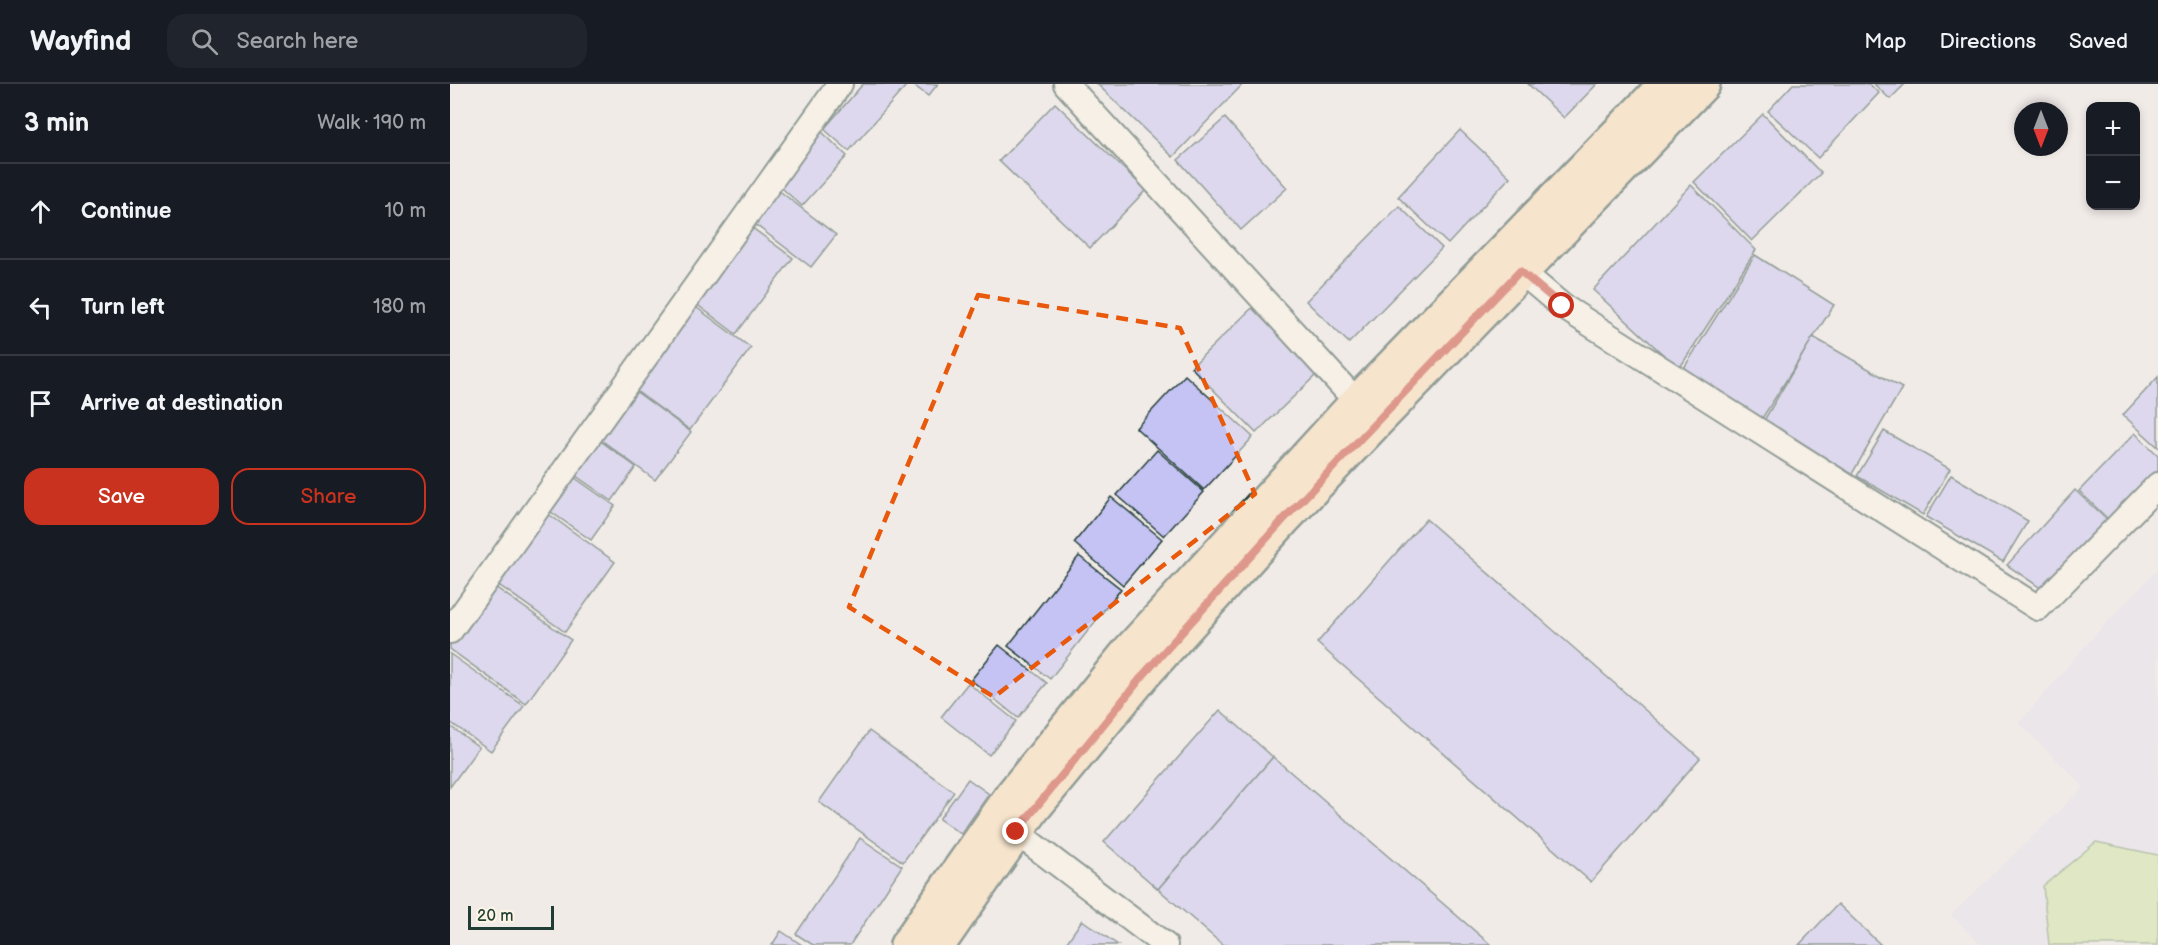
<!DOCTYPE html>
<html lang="en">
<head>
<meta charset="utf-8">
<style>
  :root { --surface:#171b24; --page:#20242c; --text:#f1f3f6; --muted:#9ea1a6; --line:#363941; --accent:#c8321e }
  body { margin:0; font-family:"Balsamiq Sans",sans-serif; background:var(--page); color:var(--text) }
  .controls { position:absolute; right:18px; top:18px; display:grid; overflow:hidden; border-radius:12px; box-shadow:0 3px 9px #0003 }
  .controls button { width:54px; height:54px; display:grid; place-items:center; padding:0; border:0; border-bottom:2px solid var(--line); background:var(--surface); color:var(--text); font:30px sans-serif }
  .compass { position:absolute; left:1564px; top:18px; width:54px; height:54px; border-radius:50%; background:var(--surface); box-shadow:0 3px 9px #0003; rotate:180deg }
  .scale { position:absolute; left:18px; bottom:15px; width:86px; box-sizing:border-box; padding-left:6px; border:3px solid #1f3d34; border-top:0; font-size:16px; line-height:21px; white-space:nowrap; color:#1f3d34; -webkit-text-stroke:4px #fcf5e5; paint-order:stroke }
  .stop { position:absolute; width:18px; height:18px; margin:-14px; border:4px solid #c8321e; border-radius:50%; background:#fff }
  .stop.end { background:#c8321e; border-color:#fff; box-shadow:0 2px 6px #0008 }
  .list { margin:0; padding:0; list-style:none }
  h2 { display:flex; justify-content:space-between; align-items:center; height:78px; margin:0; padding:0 24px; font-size:26px }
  h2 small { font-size:20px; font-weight:400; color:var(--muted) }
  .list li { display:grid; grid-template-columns:39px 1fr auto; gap:18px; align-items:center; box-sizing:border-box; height:96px; padding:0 24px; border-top:2px solid var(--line) }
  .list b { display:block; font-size:22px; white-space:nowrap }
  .list em { font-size:20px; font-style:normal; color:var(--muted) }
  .actions { display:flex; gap:12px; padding:18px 24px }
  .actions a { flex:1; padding:14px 0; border:2px solid var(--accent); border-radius:18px; text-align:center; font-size:21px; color:var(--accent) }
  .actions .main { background:var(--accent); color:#fff }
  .icon { flex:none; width:33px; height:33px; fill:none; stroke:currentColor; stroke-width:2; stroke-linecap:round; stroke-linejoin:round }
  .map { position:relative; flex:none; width:1708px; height:861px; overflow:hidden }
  header { display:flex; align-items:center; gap:36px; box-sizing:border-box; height:84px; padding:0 30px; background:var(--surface); border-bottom:2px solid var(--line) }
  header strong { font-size:28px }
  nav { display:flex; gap:33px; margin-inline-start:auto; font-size:21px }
  .search { width:420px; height:54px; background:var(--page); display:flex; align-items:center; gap:15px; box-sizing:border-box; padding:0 21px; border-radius:18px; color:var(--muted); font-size:22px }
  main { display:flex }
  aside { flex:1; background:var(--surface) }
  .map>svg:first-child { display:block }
  .built { fill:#e4dfec }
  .green { fill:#cae399; stroke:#749066; stroke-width:1.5 }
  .building { fill:#c5c2f4; stroke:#1f3d34; stroke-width:1.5 }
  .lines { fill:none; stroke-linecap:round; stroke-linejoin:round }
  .minor-casing { stroke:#1f3d34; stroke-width:28 }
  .primary-casing { stroke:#1f3d34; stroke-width:38 }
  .minor { stroke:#fcf5e5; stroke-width:24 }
  .primary { stroke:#fcdcac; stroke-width:33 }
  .route { stroke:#c8321e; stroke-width:8 }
  .marked { fill:none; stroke:#e8590c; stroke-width:4.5; stroke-dasharray:12 8; stroke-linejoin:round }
</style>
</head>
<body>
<header>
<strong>Wayfind</strong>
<div class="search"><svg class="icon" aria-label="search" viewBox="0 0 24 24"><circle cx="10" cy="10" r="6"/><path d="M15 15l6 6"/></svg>Search here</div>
<nav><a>Map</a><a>Directions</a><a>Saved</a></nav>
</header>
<main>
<aside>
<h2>3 min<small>Walk · 190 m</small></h2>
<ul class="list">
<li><svg class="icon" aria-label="ahead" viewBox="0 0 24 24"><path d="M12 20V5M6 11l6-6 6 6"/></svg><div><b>Continue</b></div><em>10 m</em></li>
<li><svg class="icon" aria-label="left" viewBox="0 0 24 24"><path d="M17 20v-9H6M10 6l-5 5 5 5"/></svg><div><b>Turn left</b></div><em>180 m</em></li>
<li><svg class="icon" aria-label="arrive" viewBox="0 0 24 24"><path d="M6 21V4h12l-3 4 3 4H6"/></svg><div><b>Arrive at destination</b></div></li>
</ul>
<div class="actions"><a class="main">Save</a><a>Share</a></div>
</aside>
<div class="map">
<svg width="1708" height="861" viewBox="0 0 1708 861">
  <rect width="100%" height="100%" fill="#f1ebe8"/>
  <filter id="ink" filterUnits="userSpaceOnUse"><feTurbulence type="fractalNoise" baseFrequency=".0167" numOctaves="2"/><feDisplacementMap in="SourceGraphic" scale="12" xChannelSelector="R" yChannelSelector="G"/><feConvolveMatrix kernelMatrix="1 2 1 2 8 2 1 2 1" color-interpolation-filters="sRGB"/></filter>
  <g filter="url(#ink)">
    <polygon class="built" points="1708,485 1708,861 1531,861 1501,831 1634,703 1569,639 1642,554"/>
    <polygon class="green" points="1646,758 1708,771 1708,861 1599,861 1593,802"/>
    <g class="building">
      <polygon points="413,0 453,0 456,2 399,67 374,45"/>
      <polygon points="462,0 488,0 478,12"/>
      <polygon points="647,0 793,0 723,73"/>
      <polygon points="1078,0 1147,0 1114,34"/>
      <polygon points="1343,0 1419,0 1429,9 1368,74 1318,27"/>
      <polygon points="1424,0 1455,0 1440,15"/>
      <polygon points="605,19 696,106 640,164 549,77"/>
      <polygon points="1313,30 1371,89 1302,157 1244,98"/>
      <polygon points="775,34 837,104 791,146 728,76"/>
      <polygon points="1010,46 1060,93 998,160 948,113"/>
      <polygon points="371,47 397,72 352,122 325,98"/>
      <polygon points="1241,101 1306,166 1229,285 1143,206"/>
      <polygon points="323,102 386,151 361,183 298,135"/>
      <polygon points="949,122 992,164 899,259 856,217"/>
      <polygon points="297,140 343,174 286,250 241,216"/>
      <polygon points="1305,171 1384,221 1311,336 1232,287"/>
      <polygon points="239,218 301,264 240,346 178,301"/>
      <polygon points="802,224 867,290 806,349 741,283"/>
      <polygon points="1363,253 1452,304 1402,390 1313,338"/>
      <polygon points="735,291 803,353 754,406 686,344"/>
      <polygon points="1708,293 1708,363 1673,331"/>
      <polygon points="177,301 241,348 205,396 142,349"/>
      <polygon points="1434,347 1500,385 1473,431 1407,392"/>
      <polygon points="1685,349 1708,371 1708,387 1660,437 1629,407"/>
      <polygon points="141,350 186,383 162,417 116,385"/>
      <polygon points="707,366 754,408 714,452 667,411"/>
      <polygon points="115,387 165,422 141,456 91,421"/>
      <polygon points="1501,391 1578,437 1553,478 1476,433"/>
      <polygon points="1625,406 1659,438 1595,507 1557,481"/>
      <polygon points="661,413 712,455 673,501 624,459"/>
      <polygon points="90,424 165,478 115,548 39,494"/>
      <polygon points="976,435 1250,674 1141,798 867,559"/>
      <polygon points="629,472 671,505 600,595 558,562"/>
      <polygon points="38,498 121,556 76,620 0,565 0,550"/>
      <polygon points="549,561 597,599 568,634 521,596"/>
      <polygon points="0,570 74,622 41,667 0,638"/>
      <polygon points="518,599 566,637 539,671 491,633"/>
      <polygon points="770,626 823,673 708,805 654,758"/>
      <polygon points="0,642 29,663 0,703"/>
      <polygon points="419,647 504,708 453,778 369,718"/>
      <polygon points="823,673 1041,861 773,861 708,805"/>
      <polygon points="518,695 539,710 511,750 489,735"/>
      <polygon points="410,754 452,782 400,861 363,861 346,850"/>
      <polygon points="1388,820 1431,861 1349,861"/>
      <polygon points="632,836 668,861 615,861"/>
      <polygon points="331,847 352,861 322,861"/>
    </g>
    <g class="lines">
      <g class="minor-casing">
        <g id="minor">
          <polyline points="616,0 907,318"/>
          <polyline points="1060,178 1112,222 1588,524 1708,401"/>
          <polyline points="0,547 390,0"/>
          <polyline points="566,748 715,861"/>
        </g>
      </g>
      <g class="primary-casing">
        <g id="primary">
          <polyline points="457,861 562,711 680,566 907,318 1216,0"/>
          <polyline points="488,861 582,726 695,589 833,436 927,337 1253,0"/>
        </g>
      </g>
      <use href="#minor" class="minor"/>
      <use href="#primary" class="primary"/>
    </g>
  </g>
  <g class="lines" filter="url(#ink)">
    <polyline class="route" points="566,748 695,589 833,436 1070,187 1112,222"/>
  </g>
  <path d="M0 0H1708V861H0ZM528 211 730 244 805 410 544 613 399 523Z" fill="#f1ebe8" fill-opacity=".55" fill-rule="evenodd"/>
  <path class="marked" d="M528 211 730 244 805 410 544 613 399 523Z"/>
</svg>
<div class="controls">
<button>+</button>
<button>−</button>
</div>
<svg class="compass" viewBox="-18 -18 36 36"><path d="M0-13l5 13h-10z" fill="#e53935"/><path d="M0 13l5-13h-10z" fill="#9ea1a6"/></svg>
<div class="scale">20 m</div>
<div class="stop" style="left:1112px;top:222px"></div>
<div class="stop end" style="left:566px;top:748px"></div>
</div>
</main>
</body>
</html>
